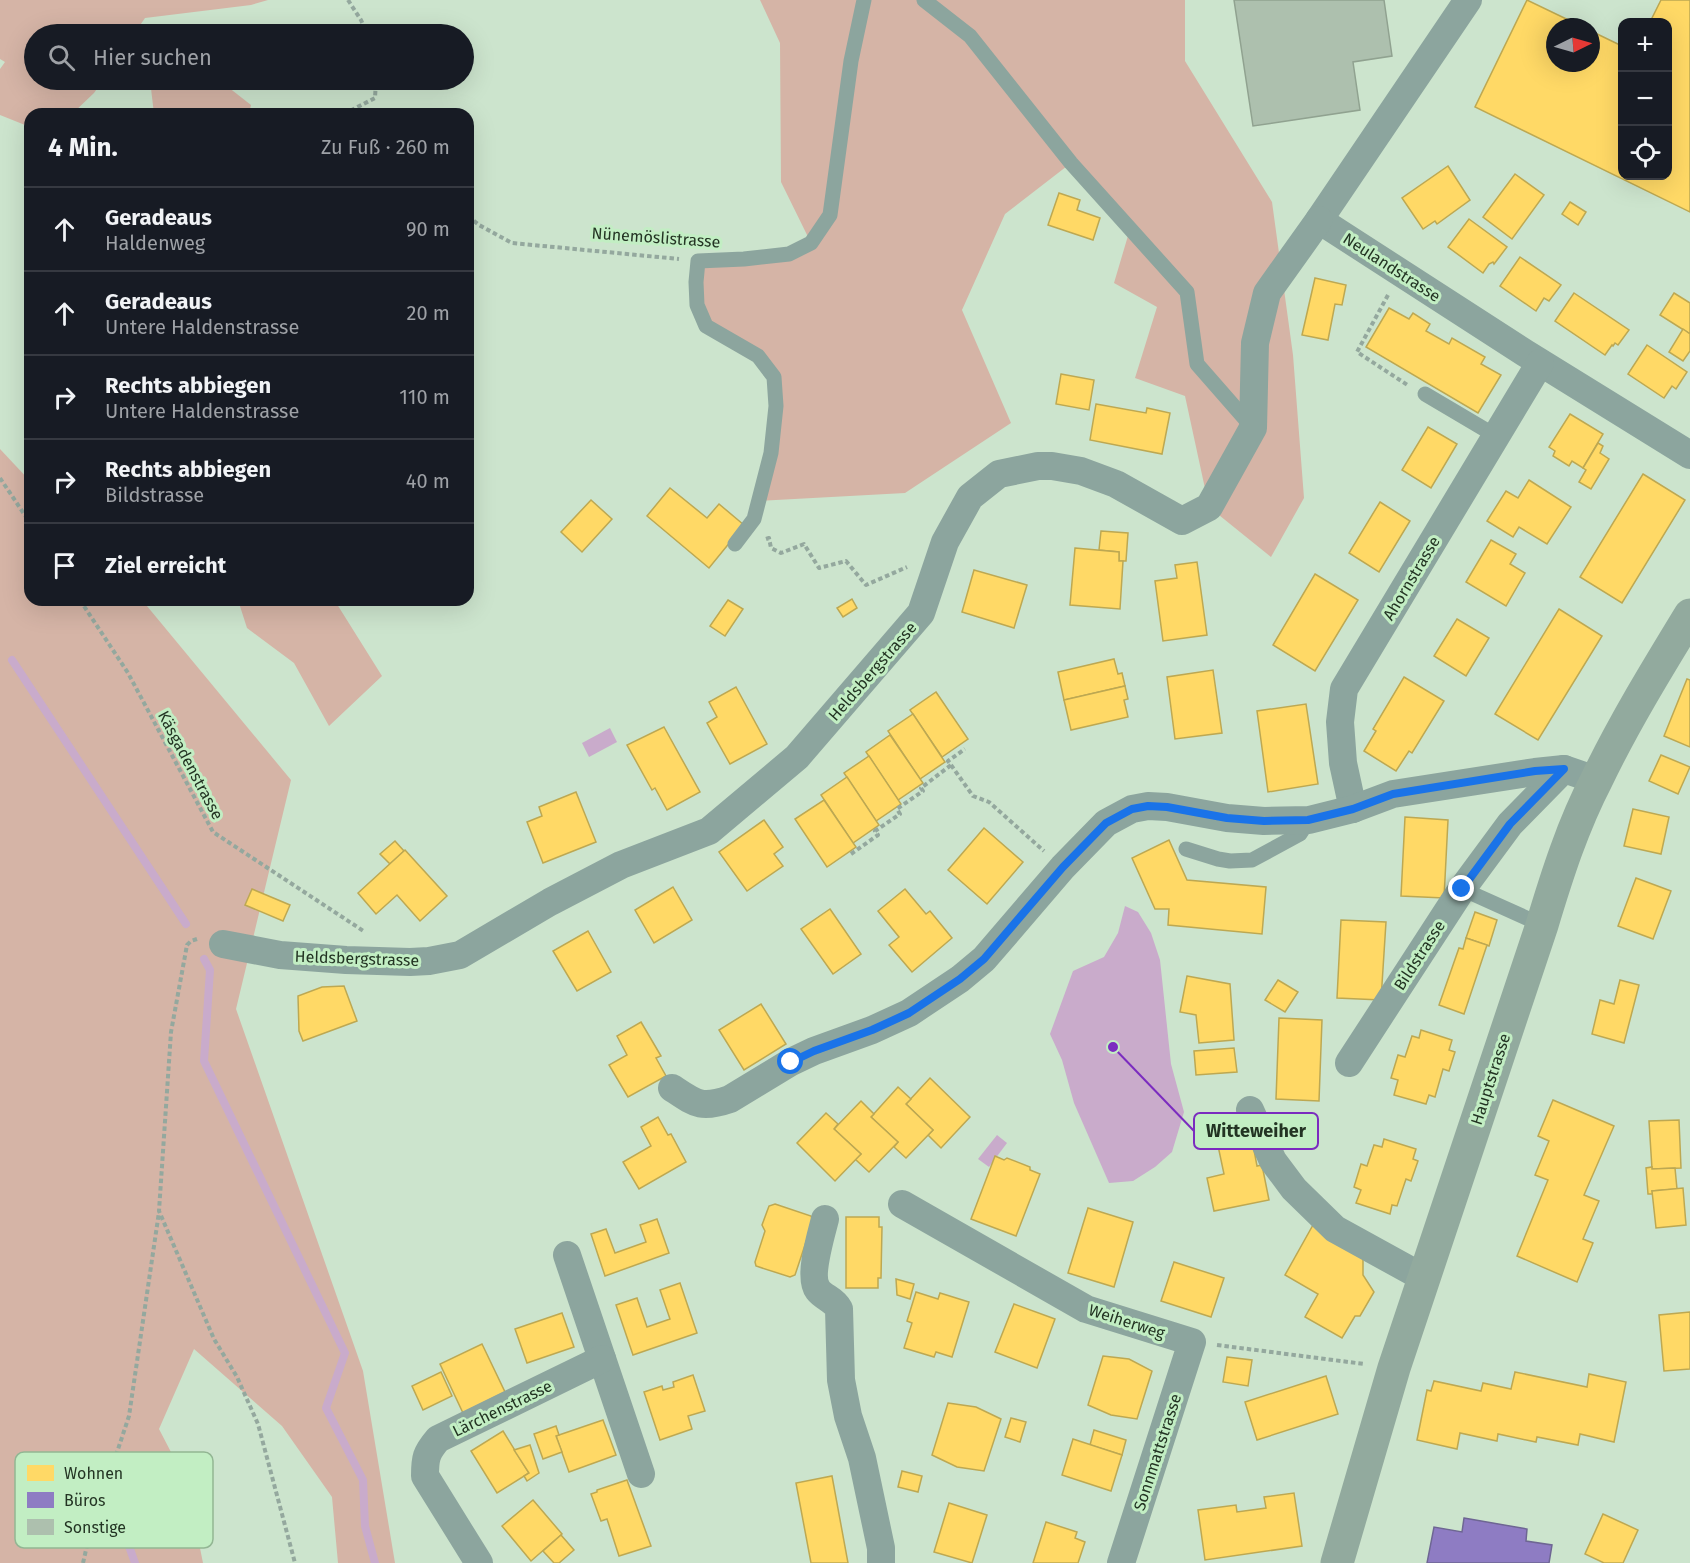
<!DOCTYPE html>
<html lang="de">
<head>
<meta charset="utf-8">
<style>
  :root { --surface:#171b24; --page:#20242c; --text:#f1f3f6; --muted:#9ea1a6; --line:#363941 }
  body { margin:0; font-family:"Fira Sans",sans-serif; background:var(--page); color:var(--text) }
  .controls { position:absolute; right:18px; top:18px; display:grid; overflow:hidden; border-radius:12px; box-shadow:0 6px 24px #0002 }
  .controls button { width:54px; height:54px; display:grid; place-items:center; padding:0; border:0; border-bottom:2px solid var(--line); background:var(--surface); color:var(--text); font:30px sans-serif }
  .compass { position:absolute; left:1546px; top:18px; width:54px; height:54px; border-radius:50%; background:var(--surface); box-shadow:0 6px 24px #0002; rotate:85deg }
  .stop { position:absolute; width:18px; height:18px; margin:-14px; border:4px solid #1a73e8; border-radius:50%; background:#fff }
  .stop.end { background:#1a73e8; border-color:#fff; box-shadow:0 2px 6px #0008 }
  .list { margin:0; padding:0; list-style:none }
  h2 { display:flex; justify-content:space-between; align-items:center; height:78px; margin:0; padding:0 24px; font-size:26px }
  h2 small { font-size:20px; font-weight:400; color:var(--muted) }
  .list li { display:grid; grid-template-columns:39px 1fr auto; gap:18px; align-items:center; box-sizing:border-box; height:84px; padding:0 24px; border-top:2px solid var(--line) }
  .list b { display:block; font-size:22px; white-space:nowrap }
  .list p { margin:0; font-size:20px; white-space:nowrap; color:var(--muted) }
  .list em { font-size:20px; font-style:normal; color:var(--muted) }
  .icon { flex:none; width:33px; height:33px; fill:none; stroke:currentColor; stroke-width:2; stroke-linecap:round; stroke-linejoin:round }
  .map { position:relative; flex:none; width:1690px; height:1563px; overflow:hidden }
  .search { position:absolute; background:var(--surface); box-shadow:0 6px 24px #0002; left:24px; top:24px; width:450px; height:66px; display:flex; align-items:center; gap:15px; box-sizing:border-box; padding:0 21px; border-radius:33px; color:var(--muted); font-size:22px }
  .panel { position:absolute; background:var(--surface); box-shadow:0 6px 24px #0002; left:24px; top:108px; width:450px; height:498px; border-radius:18px }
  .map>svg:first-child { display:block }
  .forest { fill:#d5b4a6 }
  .water { fill:#c9abcb }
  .homes { fill:#ffd966; stroke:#bda852; stroke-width:1.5 }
  .offices { fill:#8e7cc3; stroke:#6e6693; stroke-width:1.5 }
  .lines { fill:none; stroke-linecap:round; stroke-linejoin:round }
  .stream { stroke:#c9abcb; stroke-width:8 }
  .building { fill:#adc0ae; stroke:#90a290; stroke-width:1.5 }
  .path { stroke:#94a89e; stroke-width:4; stroke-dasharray:4.5 3; stroke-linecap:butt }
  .service { stroke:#8ca59e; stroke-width:15 }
  .minor { stroke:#8ca59e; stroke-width:28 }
  .primary { stroke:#92aa9e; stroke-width:33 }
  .route { stroke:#1a73e8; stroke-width:8 }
  .labels { text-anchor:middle; stroke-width:6; stroke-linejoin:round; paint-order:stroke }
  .street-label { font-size:16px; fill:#233423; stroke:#c2eec3 }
  .key { fill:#c2eec3; stroke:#92b693; stroke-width:1.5 }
  .key-label { font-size:16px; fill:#233423 }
  .leader { fill:none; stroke:#7b2cbf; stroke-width:2 }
  .callout-dot { fill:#7b2cbf; stroke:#c2eec3; stroke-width:2 }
  .callout { fill:#c2eec3; stroke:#7b2cbf; stroke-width:2 }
  .callout-label { font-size:18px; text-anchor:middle; font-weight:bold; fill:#233423 }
</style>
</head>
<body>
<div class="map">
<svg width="1690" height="1563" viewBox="0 0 1690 1563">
  <rect width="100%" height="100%" fill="#cce4cd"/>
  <g class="forest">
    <polygon points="0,0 268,0 251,5 145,18 134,34 34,34 34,80 103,80 94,93 72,114 30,114 30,127 0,115 0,69 5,62 0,59"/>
    <polygon points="760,0 1185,0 1185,61 1272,202 1293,355 1304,498 1271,557 1209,507 1185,396 1135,378 1157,307 1114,283 1130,229 1071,163 1005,214 962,310 1011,423 905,493 759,501 774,377 706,326 698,261 744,259 811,243 781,182 780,43"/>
    <polygon points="150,80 219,80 251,105 249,114 154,114"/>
    <polygon points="0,449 30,481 30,600 142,600 291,780 236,1009 363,1371 395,1563 338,1563 332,1497 282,1426 194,1349 159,1429 187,1483 203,1563 0,1563"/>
    <polygon points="238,600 335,601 382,676 329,726 294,663 247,628"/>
  </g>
  <g class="water">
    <polygon points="610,728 617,742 589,757 582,743"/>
    <polygon points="1125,906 1138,912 1151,933 1160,960 1171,1064 1184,1112 1172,1152 1155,1167 1133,1181 1109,1183 1074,1103 1062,1060 1050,1034 1073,971 1104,957 1118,933"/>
    <polygon points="997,1135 1007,1143 989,1167 978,1159"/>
  </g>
  <g class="homes">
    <polygon points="1527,0 1583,27 1555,27 1555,63 1591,63 1591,31 1622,46 1622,176 1668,176 1668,22 1650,22 1661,0 1690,0 1690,212 1475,107"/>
    <polygon points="1448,166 1470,200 1437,224 1435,221 1423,229 1402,198"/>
    <polygon points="1515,174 1544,195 1512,239 1483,217"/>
    <polygon points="1059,193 1080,200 1077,210 1100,218 1093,240 1048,225"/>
    <polygon points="1570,202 1586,212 1578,225 1562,214"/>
    <polygon points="1469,219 1507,247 1494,264 1493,262 1489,264 1483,273 1448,247"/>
    <polygon points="1520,257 1561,285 1549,301 1544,298 1536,311 1500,286"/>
    <polygon points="1315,278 1346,285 1342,305 1335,304 1328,340 1302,335"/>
    <polygon points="1574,293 1629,330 1618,345 1615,343 1613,346 1612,345 1605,355 1555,321"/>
    <polygon points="1674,293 1690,303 1690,334 1660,315"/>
    <polygon points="1389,308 1409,319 1413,313 1430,324 1426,331 1449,344 1452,338 1485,357 1481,364 1501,375 1478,413 1366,347"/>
    <polygon points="1683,329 1690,334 1690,351 1683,361 1669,352"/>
    <polygon points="1647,345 1687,372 1676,389 1672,386 1664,398 1628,374"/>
    <polygon points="1061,374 1094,380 1089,410 1056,404"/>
    <polygon points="1096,404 1146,413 1147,408 1170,413 1162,454 1090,440"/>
    <polygon points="1570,414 1603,434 1583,468 1572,461 1569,466 1553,456 1555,451 1549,447"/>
    <polygon points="1428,427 1457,444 1431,488 1402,470"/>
    <polygon points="1598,443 1603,446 1600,453 1609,459 1591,489 1579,482 1586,470 1583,468"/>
    <polygon points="1643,474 1685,500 1622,603 1580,577"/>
    <polygon points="1529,480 1571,507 1547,544 1519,527 1513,537 1487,521 1506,491 1518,498"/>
    <polygon points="670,488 707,518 719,504 744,525 709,568 647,516"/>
    <polygon points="591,500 612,519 582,552 561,532"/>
    <polygon points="1380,502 1410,521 1379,572 1349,553"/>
    <polygon points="1101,531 1128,533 1126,561 1119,561 1119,552 1099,550"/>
    <polygon points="1491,540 1516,554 1510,564 1525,573 1506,606 1466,582"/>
    <polygon points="1075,548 1119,552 1119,561 1123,561 1120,609 1070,605"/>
    <polygon points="1197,562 1207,635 1163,641 1155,581 1177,578 1175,565"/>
    <polygon points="974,570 1027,585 1014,628 962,612"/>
    <polygon points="1315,574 1358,600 1315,671 1273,645"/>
    <polygon points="852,599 857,608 843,617 837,608"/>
    <polygon points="728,600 743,609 725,636 710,626"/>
    <polygon points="1559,609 1602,636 1538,740 1495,714"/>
    <polygon points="1457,619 1489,638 1466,676 1434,656"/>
    <polygon points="1114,659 1118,674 1122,673 1125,686 1064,700 1058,672"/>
    <polygon points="1213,670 1222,733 1175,739 1167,677"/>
    <polygon points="1404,677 1444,701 1412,753 1409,751 1396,771 1364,751 1376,731 1373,729"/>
    <polygon points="1687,679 1690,680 1690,747 1664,736"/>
    <polygon points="1125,686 1128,699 1124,700 1128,717 1071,730 1064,700"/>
    <polygon points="736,687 767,744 730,764 707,723 717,717 709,702"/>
    <polygon points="936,692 968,739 942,757 910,710"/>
    <polygon points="1306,704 1318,784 1268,792 1257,711"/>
    <polygon points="913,714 945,762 920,779 888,731"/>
    <polygon points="664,727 700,792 667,810 655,788 652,790 627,745"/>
    <polygon points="890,735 923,783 898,800 866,752"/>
    <polygon points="1661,755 1690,767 1678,794 1649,781"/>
    <polygon points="869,756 901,804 876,821 844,773"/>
    <polygon points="847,777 879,825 853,843 821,795"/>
    <polygon points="576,792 596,842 543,863 527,822 542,816 539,807"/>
    <polygon points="824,800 856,847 827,867 795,819"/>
    <polygon points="1633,809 1669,817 1661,854 1624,846"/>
    <polygon points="1405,817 1448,820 1444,898 1401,896"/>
    <polygon points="764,820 783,847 774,854 783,866 747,891 719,852"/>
    <polygon points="984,828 1023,862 987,904 948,870"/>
    <polygon points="1169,840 1187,880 1266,887 1262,934 1168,925 1169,909 1155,909 1132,858"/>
    <polygon points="395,841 404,851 390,864 380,854"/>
    <polygon points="405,850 447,896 420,921 397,895 376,914 358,893"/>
    <polygon points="1636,878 1671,891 1653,939 1618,926"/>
    <polygon points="673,887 692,920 654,943 635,910"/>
    <polygon points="252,889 290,905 283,921 245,905"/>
    <polygon points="905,889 926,914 930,911 952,938 912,972 889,945 899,937 878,911"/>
    <polygon points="830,909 861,954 833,974 801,929"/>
    <polygon points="1475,912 1497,920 1489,946 1466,938"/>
    <polygon points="1341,920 1386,922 1381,1000 1337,998"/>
    <polygon points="588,931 611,972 577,991 553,951"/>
    <polygon points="1466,938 1487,945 1464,1014 1439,1005 1459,948 1463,949"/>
    <polygon points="1187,976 1230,984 1234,1040 1199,1043 1196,1015 1180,1012"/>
    <polygon points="1278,980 1298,992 1285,1012 1265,1000"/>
    <polygon points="1620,980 1639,985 1624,1043 1592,1034 1600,1000 1614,1004"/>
    <polygon points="344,986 357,1021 303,1041 299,1031 298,996 322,987"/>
    <polygon points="761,1004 786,1044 744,1070 719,1030"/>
    <polygon points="1279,1018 1322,1020 1319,1101 1276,1099"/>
    <polygon points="641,1022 661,1056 656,1058 666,1076 628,1097 609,1065 627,1055 617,1036"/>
    <polygon points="1421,1030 1452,1040 1449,1050 1455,1052 1449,1071 1443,1069 1435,1097 1429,1095 1426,1104 1394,1095 1398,1080 1391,1078 1398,1055 1405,1057 1412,1036 1419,1038"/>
    <polygon points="1234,1048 1237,1072 1196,1075 1194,1051"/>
    <polygon points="930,1078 970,1117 941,1148 928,1135 933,1130 906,1104"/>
    <polygon points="898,1087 911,1099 906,1104 933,1130 906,1158 894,1147 898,1142 871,1117"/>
    <polygon points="1553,1100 1614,1126 1584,1195 1599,1201 1583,1239 1593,1243 1577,1282 1517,1256 1548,1180 1535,1175 1549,1141 1538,1136"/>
    <polygon points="861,1101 874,1114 871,1117 898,1142 869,1172 855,1159 861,1154 834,1129"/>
    <polygon points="826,1113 838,1124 834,1129 861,1154 835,1181 797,1143"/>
    <polygon points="658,1117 668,1135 671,1134 686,1162 639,1189 623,1162 651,1146 641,1127"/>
    <polygon points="1679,1120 1681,1168 1652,1169 1649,1121"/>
    <polygon points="1251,1134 1257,1166 1262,1165 1269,1200 1214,1211 1207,1178 1224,1174 1217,1141"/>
    <polygon points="1384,1139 1416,1149 1413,1159 1418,1161 1411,1181 1406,1179 1397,1206 1392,1205 1390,1214 1356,1203 1361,1190 1354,1187 1361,1164 1367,1166 1374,1145 1382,1147"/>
    <polygon points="995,1156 1004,1160 1007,1158 1030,1167 1030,1170 1040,1174 1016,1236 971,1219"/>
    <polygon points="1652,1167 1652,1169 1675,1168 1677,1189 1652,1191 1653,1194 1648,1194 1646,1168"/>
    <polygon points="1683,1188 1686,1225 1656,1228 1652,1191"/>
    <polygon points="775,1204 811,1216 813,1221 795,1275 790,1277 756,1266 755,1262 765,1231 762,1225 769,1206"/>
    <polygon points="1088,1208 1133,1222 1114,1287 1068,1273"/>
    <polygon points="846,1217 879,1217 879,1227 882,1227 881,1278 878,1278 878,1288 846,1288"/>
    <polygon points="657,1219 669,1253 605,1276 591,1234 606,1229 615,1253 646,1242 640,1225"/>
    <polygon points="1313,1225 1363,1257 1363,1275 1374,1292 1360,1316 1355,1316 1342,1338 1305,1317 1318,1294 1285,1275"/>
    <polygon points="1174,1262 1224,1278 1211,1317 1161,1301"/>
    <polygon points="896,1279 914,1284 910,1299 897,1295"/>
    <polygon points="680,1283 697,1333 633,1355 616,1305 637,1298 647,1327 670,1319 660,1290"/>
    <polygon points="916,1292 938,1299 940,1293 969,1302 952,1357 936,1352 934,1357 904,1348 912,1323 907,1321"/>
    <polygon points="1014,1304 1055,1319 1037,1368 995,1352"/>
    <polygon points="1690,1312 1690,1369 1664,1371 1659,1315"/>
    <polygon points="562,1313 574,1347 527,1363 515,1329"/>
    <polygon points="482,1344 505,1392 463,1413 440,1364"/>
    <polygon points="1103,1356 1129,1359 1152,1371 1137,1419 1111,1415 1088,1405"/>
    <polygon points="1227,1357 1252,1360 1248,1386 1223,1382"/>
    <polygon points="441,1372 452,1396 423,1410 412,1386"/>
    <polygon points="1515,1372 1587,1387 1589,1374 1626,1382 1614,1442 1580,1434 1578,1445 1537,1437 1536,1442 1498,1434 1497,1441 1460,1433 1457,1449 1417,1440 1427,1390 1431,1391 1434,1381 1481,1391 1483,1383 1511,1389"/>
    <polygon points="693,1375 705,1411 688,1416 692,1429 660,1440 644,1392 662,1386 663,1390 674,1387 673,1382"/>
    <polygon points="1326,1376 1338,1414 1257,1440 1245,1402"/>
    <polygon points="948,1403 976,1407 1001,1419 984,1471 957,1467 932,1455"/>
    <polygon points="1011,1418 1026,1422 1020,1442 1005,1437"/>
    <polygon points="603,1420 616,1455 569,1472 556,1436"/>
    <polygon points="556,1426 559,1435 556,1436 562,1452 543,1459 534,1434"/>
    <polygon points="1094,1430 1126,1440 1122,1455 1090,1445"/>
    <polygon points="503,1431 529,1473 497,1493 471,1451"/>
    <polygon points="1073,1439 1122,1455 1111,1491 1062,1475"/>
    <polygon points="530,1445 539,1473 527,1481 524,1476 529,1473 514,1450"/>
    <polygon points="902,1471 922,1476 918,1492 898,1487"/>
    <polygon points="832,1476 848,1563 811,1563 796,1483"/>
    <polygon points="627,1480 651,1546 619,1556 607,1519 601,1521 591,1494 597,1492 597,1490"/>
    <polygon points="1294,1493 1302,1546 1205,1560 1198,1510 1236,1505 1237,1512 1266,1508 1264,1497"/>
    <polygon points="533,1500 562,1534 531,1561 502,1526"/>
    <polygon points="949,1503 987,1515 972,1563 934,1552"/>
    <polygon points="1603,1514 1638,1530 1623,1563 1604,1563 1585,1554"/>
    <polygon points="1046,1522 1077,1532 1075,1538 1085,1542 1078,1563 1033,1563"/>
    <polygon points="561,1535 574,1550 559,1563 554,1563 543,1551"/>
  </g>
  <polygon class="offices" points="1464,1518 1527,1529 1526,1541 1552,1545 1549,1563 1427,1563 1434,1527 1462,1532"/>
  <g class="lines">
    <g class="stream">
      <polyline points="12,660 186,924"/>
      <polyline points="204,959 210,970 204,1061 345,1353 326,1408 363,1480 365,1526 375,1563"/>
      <polyline points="45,1457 98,1486"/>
      <polyline points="112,1498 135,1563"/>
    </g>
  </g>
  <polygon class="building" points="1234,0 1384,0 1392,56 1353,62 1360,110 1253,126"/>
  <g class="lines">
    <g class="path">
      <polyline points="348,0 361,20 367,34"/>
      <polyline points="344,114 375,98 376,80"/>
      <polyline points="468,216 479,225 512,243 679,259"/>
      <polyline points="1388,295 1357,352 1409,386"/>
      <polyline points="0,478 30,523"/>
      <polyline points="766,539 769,538 771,548 781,553 804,544 819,568 846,561 866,585 907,567"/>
      <polyline points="80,600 128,673 213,832 365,932"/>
      <polyline points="951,765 973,796 989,802 1044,851"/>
      <polyline points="851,854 878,835 875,831 900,814 897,809 923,791 921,788 951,765 948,761 965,749"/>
      <polyline points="197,939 191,941 187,945 171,1032 159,1211 214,1339 237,1377 258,1424 295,1563"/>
      <polyline points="1217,1345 1364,1364"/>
      <polyline points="83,1563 89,1537 129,1416 159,1212"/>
    </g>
    <g class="service">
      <polyline points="924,0 970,36 1071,163 1187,292 1197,364 1253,428"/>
      <polyline points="1425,394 1496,436"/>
      <polyline points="735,544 754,519 771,453 776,406 774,377 758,356 706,326 697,305 696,282 698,261 744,259 789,254 811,243 830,215 851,61 864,0"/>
      <polyline points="1186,849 1218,859 1230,861 1252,860 1300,834 1309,820"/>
      <polyline points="1462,889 1542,925"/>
    </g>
    <g class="minor">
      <polyline points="1468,0 1319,220 1525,353 1690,455"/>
      <polyline points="1353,809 1343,763 1340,722 1344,689 1540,363"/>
      <polyline points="223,944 280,955 346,960 410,962 429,961 460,955 550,902 621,865 709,831 797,757 921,613 945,542 970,497 999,474 1038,466 1052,466 1081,471 1116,484 1182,521 1209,507 1253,428 1255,343 1267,293 1319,220"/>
      <polyline points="1349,1063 1462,889 1510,824 1564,769"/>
      <path d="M672 1088C696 1104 701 1109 730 1099L791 1062 814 1051 872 1030 909 1013 960 979 984 959 1063 867 1106 823 1132 809 1148 806 1167 807 1227 818 1264 821 1309 820 1353 809 1393 794 1535 772 1564 769 1596 780"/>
      <polyline points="1250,1110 1273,1161 1294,1189 1335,1229 1424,1278"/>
      <polyline points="902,1204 1086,1309 1192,1342 1121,1563"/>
      <path d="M825 1219C821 1235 808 1277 818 1290 824 1298 834 1299 839 1309L841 1380 848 1416 862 1458 881 1548V1563"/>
      <polyline points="567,1255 641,1474"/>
      <path d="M479 1563 425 1476C425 1458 426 1453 438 1439L602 1359"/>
    </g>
    <path class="primary" d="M1337 1563 1394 1368 1542 925C1557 875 1573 825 1597 779 1624 723 1657 669 1690 615"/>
  </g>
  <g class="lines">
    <polyline class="route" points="791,1062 814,1051 872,1030 909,1013 960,979 984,959 1063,867 1106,823 1132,809 1148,806 1167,807 1227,818 1264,821 1308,820 1353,809 1393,794 1535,771 1564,769 1510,824 1462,889"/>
  </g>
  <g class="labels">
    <g class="street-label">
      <text transform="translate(656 237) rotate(4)" y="6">Nünemöslistrasse</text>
      <text transform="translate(1392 267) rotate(33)" y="6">Neulandstrasse</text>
      <text transform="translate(1411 578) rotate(-59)" y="6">Ahornstrasse</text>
      <text transform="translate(872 671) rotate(-49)" y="6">Heldsbergstrasse</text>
      <text transform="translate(191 765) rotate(62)" y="6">Käsgadenstrasse</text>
      <text transform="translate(1419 955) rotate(-57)" y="6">Bildstrasse</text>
      <text transform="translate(357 958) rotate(2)" y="6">Heldsbergstrasse</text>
      <text transform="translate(1490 1079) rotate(-72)" y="6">Hauptstrasse</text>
      <text transform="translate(1127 1321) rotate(18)" y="6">Weiherweg</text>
      <text transform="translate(502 1408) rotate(-26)" y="6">Lärchenstrasse</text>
      <text transform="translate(1157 1452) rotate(-72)" y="6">Sonnmattstrasse</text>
    </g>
  </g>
  <rect x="15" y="1452" width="198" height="96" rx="9" class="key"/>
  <rect x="27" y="1465" width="27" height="16" fill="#ffd966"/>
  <rect x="27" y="1492" width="27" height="16" fill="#8e7cc3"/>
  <rect x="27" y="1519" width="27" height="16" fill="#adc0ae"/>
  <g class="key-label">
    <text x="64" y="1479">Wohnen</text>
    <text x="64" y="1506">Büros</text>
    <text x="64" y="1533">Sonstige</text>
  </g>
  <path class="leader" d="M1113 1047L1194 1131"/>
  <circle class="callout-dot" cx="1113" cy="1047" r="6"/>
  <rect class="callout" x="1194" y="1113" width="124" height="36" rx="6"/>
  <g class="callout-label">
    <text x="1256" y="1137">Witteweiher</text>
  </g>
</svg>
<div class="controls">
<button>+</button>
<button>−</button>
<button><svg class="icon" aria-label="locate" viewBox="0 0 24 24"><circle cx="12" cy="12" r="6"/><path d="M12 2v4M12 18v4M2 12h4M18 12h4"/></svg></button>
</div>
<svg class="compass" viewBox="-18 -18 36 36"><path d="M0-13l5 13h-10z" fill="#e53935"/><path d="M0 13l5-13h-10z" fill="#9ea1a6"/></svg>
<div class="stop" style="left:791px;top:1062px"></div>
<div class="stop end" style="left:1462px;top:889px"></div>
<div class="search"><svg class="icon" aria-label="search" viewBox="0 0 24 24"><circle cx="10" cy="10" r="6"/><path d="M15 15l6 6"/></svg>Hier suchen</div>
<section class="panel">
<h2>4 Min.<small>Zu Fuß · 260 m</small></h2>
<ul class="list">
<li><svg class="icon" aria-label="ahead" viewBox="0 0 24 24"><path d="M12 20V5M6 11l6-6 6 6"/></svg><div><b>Geradeaus</b><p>Haldenweg</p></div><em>90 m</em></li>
<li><svg class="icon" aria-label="ahead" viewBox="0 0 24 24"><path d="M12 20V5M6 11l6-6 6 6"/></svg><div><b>Geradeaus</b><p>Untere Haldenstrasse</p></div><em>20 m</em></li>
<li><svg class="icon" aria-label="right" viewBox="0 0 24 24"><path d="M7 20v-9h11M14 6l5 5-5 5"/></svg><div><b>Rechts abbiegen</b><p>Untere Haldenstrasse</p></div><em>110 m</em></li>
<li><svg class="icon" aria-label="right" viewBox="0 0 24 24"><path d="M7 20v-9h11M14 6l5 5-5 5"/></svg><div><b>Rechts abbiegen</b><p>Bildstrasse</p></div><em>40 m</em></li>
<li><svg class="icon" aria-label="arrive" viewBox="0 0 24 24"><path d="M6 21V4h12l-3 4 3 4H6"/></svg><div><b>Ziel erreicht</b></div></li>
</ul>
</section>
</div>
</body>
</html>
